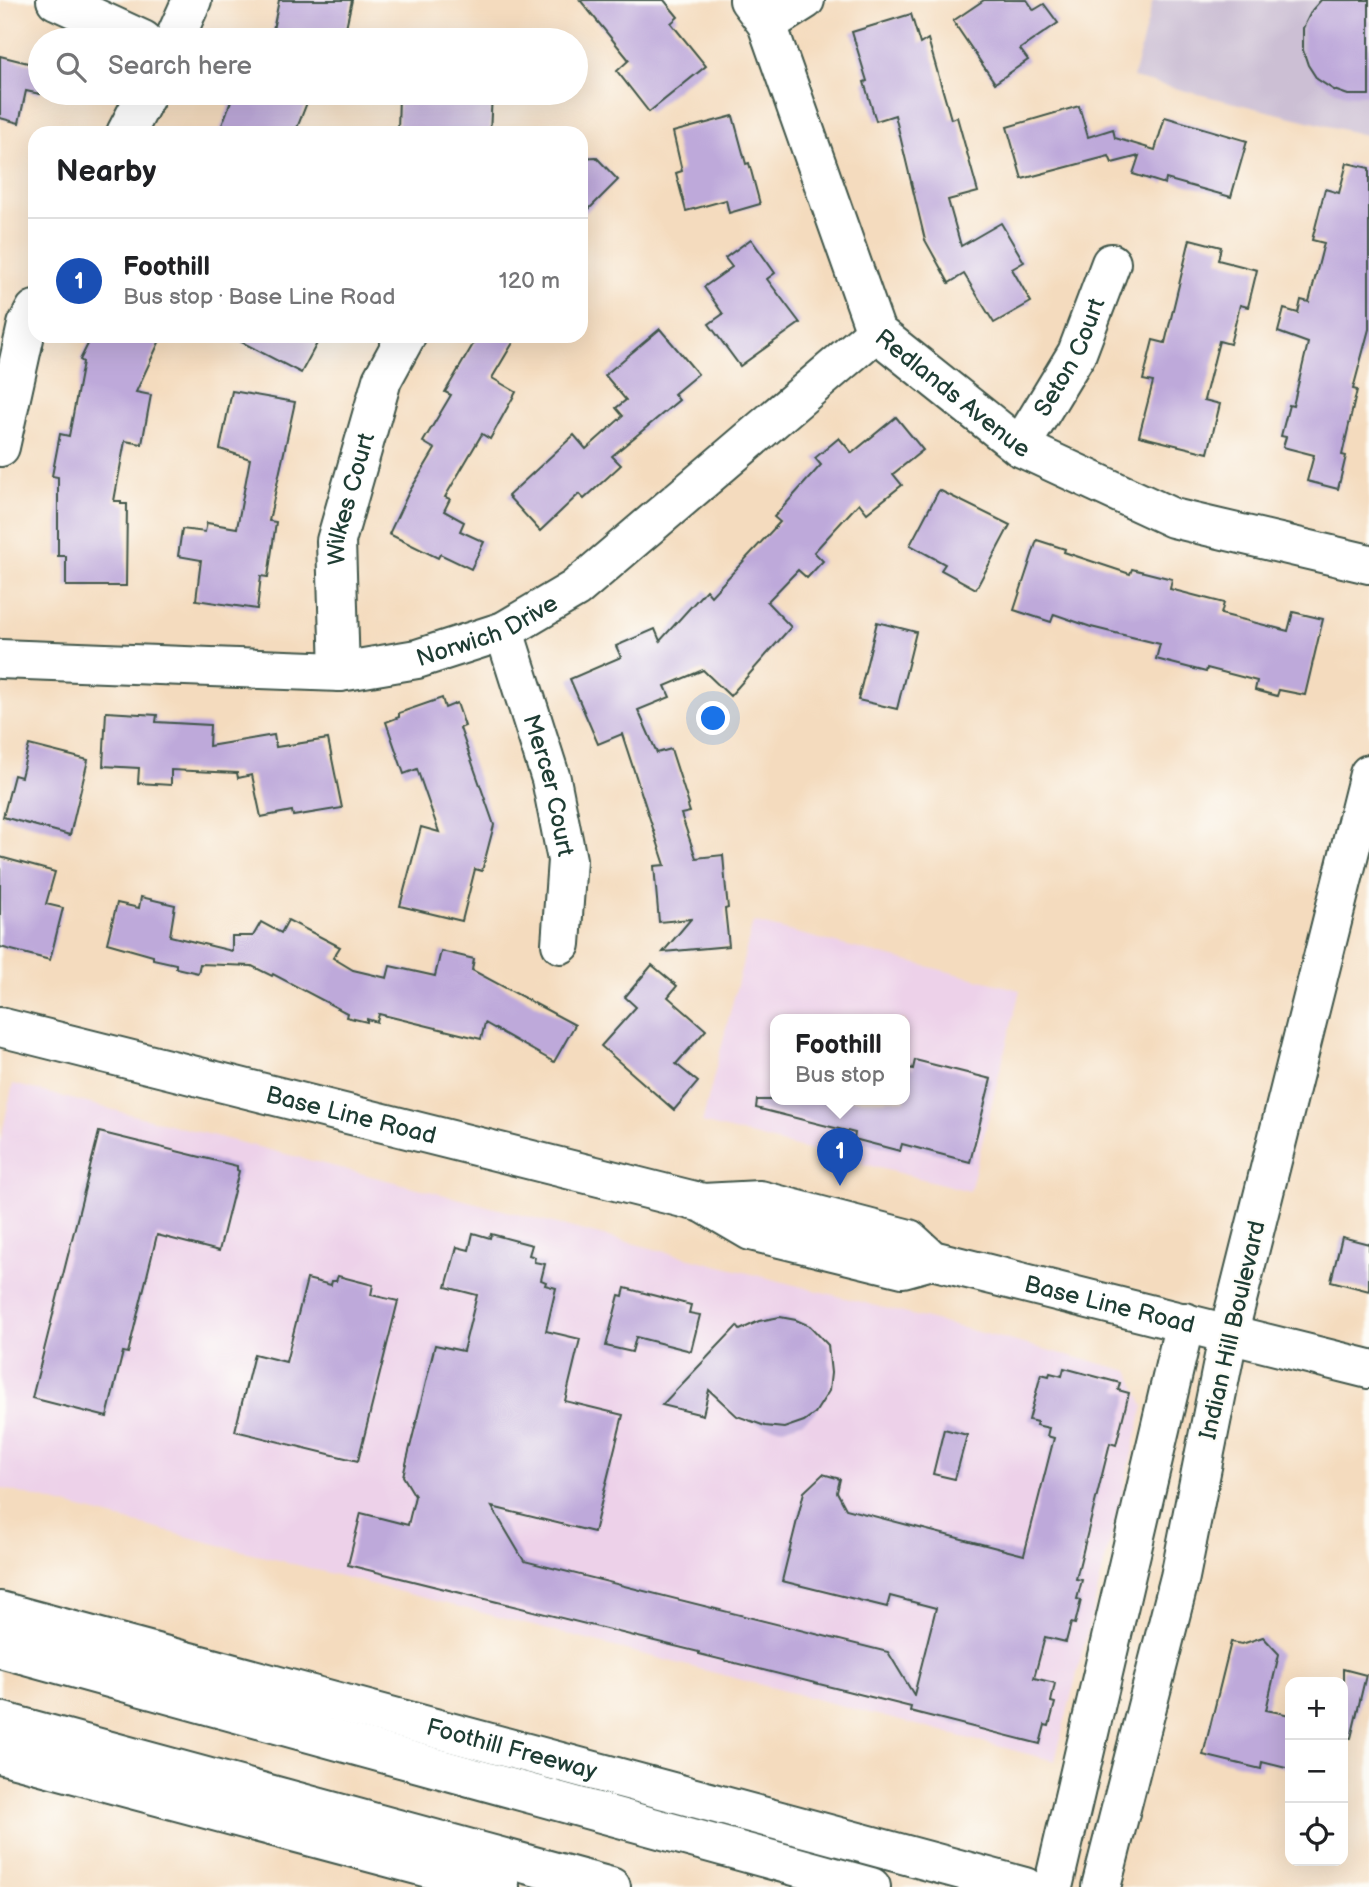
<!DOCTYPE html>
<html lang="en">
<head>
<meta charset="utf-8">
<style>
  :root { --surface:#fff; --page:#f6f6f6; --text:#202124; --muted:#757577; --line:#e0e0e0; --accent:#7c3aed }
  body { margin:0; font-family:"Balsamiq Sans",sans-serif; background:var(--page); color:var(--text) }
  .controls { position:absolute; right:21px; bottom:21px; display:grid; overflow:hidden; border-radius:14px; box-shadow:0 7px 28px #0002 }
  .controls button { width:63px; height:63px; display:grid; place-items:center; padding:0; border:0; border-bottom:2px solid var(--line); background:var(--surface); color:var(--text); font:35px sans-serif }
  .you { position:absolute; left:714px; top:719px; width:24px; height:24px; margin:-18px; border:5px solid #fff; border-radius:50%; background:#1a73e8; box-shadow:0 0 0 10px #1a73e833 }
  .badge { display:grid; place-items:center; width:46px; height:46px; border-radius:50%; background:var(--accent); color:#fff; font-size:23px; font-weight:700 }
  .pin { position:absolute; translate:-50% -58px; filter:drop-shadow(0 2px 4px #0008) }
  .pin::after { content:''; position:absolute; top:37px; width:24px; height:21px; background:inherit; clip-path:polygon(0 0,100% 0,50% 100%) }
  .popup { position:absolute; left:770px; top:1014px; width:140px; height:91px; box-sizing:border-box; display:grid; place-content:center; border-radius:14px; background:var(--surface); filter:drop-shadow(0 2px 5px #0005); font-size:23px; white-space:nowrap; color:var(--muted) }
  .popup b { font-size:26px; color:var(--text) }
  .popup::after { content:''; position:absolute; left:50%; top:100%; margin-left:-14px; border:14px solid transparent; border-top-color:var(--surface) }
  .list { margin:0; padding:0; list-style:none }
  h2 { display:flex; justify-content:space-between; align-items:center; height:91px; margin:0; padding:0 28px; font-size:30px }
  h2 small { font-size:23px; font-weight:400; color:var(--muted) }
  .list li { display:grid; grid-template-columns:46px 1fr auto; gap:21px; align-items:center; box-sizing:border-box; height:126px; padding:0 28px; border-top:2px solid var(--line) }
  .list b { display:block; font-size:26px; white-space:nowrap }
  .list p { margin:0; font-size:23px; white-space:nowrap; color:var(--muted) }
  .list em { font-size:23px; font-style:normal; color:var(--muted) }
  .icon { flex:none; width:38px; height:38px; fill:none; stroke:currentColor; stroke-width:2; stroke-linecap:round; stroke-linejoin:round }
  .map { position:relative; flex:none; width:1369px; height:1887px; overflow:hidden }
  .search { position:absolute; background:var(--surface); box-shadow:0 7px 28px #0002; left:28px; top:28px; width:560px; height:77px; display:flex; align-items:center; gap:18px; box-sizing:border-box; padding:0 24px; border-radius:38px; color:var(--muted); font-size:26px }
  .panel { position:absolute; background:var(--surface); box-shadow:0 7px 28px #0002; left:28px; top:126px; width:560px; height:217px; border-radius:21px }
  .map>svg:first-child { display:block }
  .built { fill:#edd1e9; fill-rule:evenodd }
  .industrial { fill:#ccbfd4 }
  .building { fill:#bea9da }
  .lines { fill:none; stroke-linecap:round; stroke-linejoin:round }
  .minor-casing { stroke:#3f5549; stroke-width:42 }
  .major-casing { stroke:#3f5549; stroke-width:42 }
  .highway-casing { stroke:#3f5549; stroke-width:42 }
  .minor { stroke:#fff; stroke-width:38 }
  .major { stroke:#fff; stroke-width:38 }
  .highway { stroke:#fff; stroke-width:38 }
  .labels { text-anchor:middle; stroke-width:5; stroke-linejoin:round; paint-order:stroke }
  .street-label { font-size:24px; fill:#1f3d34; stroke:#fdfcf7 }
</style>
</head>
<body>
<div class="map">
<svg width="1369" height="1887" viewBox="0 0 1369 1887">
  <rect width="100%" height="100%" fill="#fdfcf7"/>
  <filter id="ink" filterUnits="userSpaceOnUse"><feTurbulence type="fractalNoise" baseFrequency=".0143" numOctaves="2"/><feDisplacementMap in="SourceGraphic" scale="14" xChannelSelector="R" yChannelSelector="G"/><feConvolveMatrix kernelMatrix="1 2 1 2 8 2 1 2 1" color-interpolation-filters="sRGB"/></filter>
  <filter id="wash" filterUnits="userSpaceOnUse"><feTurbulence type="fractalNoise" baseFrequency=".00686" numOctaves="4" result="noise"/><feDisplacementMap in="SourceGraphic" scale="28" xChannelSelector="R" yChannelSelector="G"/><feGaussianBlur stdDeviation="1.57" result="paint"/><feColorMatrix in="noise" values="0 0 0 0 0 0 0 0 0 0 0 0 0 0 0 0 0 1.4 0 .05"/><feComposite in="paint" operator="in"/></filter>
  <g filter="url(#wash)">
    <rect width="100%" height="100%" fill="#f4dbbe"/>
    <g class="built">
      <path d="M753 922 1020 990 970 1191 702 1123ZM775 1020H905V1100H775Z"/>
      <polygon points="13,1084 1129,1371 1144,1406 1055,1761 0,1488 0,1142"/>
    </g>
    <polygon class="industrial" points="1153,0 1369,0 1369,136 1133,78"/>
    <g id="blocks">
      <g class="building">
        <polygon points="279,0 352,0 345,32 329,28 326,40 271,40"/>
        <polygon points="580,0 664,0 678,17 671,23 706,66 649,112 617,71 629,60"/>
        <polygon points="984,0 1027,0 1034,10 1044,4 1058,23 1020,49 1028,60 995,83 953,21"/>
        <polygon points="1321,0 1369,0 1369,95 1348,95 1334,90 1317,79 1308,65 1303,50 1303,28 1312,10"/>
        <polygon points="911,14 920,44 928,39 951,119 957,117 978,192 948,200 961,246 1001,223 1024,262 1012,269 1031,302 994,323 964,274 949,283 925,240 895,115 876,121 864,82 867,81 852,32"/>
        <polygon points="0,56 40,66 40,94 26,91 19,123 0,118"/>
        <polygon points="234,93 291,93 308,100 295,133 219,133"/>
        <polygon points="399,93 492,94 490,133 398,133"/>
        <polygon points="1079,106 1088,137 1113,129 1115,138 1155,150 1165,117 1247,141 1231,197 1166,179 1165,184 1133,174 1139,156 1112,163 1109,156 1022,179 1007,127"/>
        <polygon points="733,116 746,164 749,163 760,204 729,213 726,200 686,211 676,173 682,171 673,132"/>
        <polygon points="596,157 618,180 581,217 581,158"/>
        <polygon points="1347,163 1369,168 1369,329 1353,389 1357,390 1342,455 1346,456 1338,489 1307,481 1314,455 1283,447 1286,437 1281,436 1289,405 1293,406 1308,343 1278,332 1284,309 1298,313 1301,300 1309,302 1324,243 1312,240 1325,189 1339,193"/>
        <polygon points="751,239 775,273 767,279 800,323 740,366 709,324 723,314 704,287 732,267 725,258"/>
        <polygon points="1190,239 1221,247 1218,260 1257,270 1248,307 1240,305 1230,344 1219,341 1204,400 1220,404 1208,453 1139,436 1153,382 1143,380 1153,340 1165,343"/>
        <polygon points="660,329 698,374 674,394 679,400 612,456 621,465 584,499 579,494 540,531 508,496 574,435 586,449 623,416 616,408 626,400 605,375"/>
        <polygon points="92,336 162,336 136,392 151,395 142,444 125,441 114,501 121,501 121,504 127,504 126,586 66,586 66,556 58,556 58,477 52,476 60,434 69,436 83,362 80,360"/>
        <polygon points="230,336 321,336 301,373"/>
        <polygon points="478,336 517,336 492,378 516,392 490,439 482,434 445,497 450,499 444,511 464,522 460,531 484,542 471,569 440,554 438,558 389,534 408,494 435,449 423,442 451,395 445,392"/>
        <polygon points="232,391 295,402 269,521 276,522 268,577 261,576 257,609 196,600 201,560 178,556 182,529 205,532 207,523 237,528 250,459 220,449"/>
        <polygon points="896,417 923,450 893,474 902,485 867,513 859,503 814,552 823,561 807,578 798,570 767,602 791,627 730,696 703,670 665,686 670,697 638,710 657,753 671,749 689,805 688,806 690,812 681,814 696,858 723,855 726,890 728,908 725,909 729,946 663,952 691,919 659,922 654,866 665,865 622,734 598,744 570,679 621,657 616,646 655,629 660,641 706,590 711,596 780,522 774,517 821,465 815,458 839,438 852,453"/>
        <polygon points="939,490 1010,525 976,589 941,570 945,564 910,545"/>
        <polygon points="1037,540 1065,549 1064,552 1130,574 1132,569 1172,579 1170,589 1224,603 1221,614 1288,631 1293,612 1323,619 1305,695 1279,690 1277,696 1255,690 1257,681 1207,668 1206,672 1156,659 1160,644 1091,627 1054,614 1051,622 1014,610"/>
        <polygon points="877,622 916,632 897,709 858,700"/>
        <polygon points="442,698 445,708 457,703 465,726 460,728 494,825 482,871 475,869 462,921 400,906 421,827 439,832 417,769 404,774 386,722 399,717 399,713"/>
        <polygon points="106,712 157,715 156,722 210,725 209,746 274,735 276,747 328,739 342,808 293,816 292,811 261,817 252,775 238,778 237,773 171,770 171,785 138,783 139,768 103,766"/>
        <polygon points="29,745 88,760 70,835 3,817 14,775 21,777"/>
        <polygon points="0,857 55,872 46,904 63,908 50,960 0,947"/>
        <polygon points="141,897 175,905 170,936 232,951 232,936 253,936 261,922 281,933 288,920 340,947 333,958 353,970 387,978 390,966 435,976 441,951 474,959 472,970 575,1025 554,1062 485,1023 481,1039 379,1014 377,1022 367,1019 367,1022 346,1017 347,1013 273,974 272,976 252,966 200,964 198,973 176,968 176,964 153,959 153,956 107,943 117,903 139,908"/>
        <polygon points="652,965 677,986 668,997 706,1030 676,1064 698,1082 674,1110 601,1046 636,1007 625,997"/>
        <polygon points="915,1060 991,1079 970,1162 902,1144 900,1151 854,1139 855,1133 756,1108 757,1100 905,1100 905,1067 913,1069"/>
        <polygon points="99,1132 237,1166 237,1170 239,1171 219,1251 157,1235 128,1353 123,1352 107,1417 32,1398"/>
        <polygon points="473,1233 490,1238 491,1234 532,1245 529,1255 535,1257 534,1262 545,1264 541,1280 546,1282 545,1285 556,1288 546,1331 580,1339 565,1401 623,1415 594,1532 492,1507 524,1561 888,1652 914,1695 936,1608 890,1596 887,1607 782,1581 804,1492 823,1474 840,1479 837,1492 846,1509 1024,1555 1054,1438 1047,1436 1049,1428 1036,1425 1037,1422 1029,1420 1041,1374 1049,1376 1050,1373 1062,1376 1064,1368 1120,1383 1118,1390 1129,1393 1116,1445 1110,1443 1076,1579 1082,1580 1077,1599 1081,1600 1075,1624 1071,1623 1066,1642 1045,1637 1034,1678 1055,1683 1051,1702 1055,1703 1049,1726 1045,1725 1040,1744 910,1711 911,1707 699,1654 699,1652 348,1565 361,1513 408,1525 415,1496 403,1476 435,1345 463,1351 477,1295 446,1287 457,1247 469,1250"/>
        <polygon points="1342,1237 1369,1244 1369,1291 1331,1281"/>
        <polygon points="338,1276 373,1285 371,1295 398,1301 358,1461 235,1431 254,1354 286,1362 307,1279 331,1285 332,1281 336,1281"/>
        <polygon points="625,1288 691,1305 689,1313 700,1315 691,1351 636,1337 632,1352 606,1346 619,1295 623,1296"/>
        <polygon points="780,1317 796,1320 810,1326 828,1345 831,1373 829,1391 815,1413 804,1421 784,1428 765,1426 737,1416 709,1390 703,1415 662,1405 737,1326 740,1330 759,1321"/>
        <polygon points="944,1429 967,1435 955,1479 933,1474"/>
        <polygon points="1263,1637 1279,1654 1266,1710 1290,1715 1290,1769 1262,1762 1261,1769 1203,1755 1231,1642 1242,1644"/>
        <polygon points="1343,1669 1366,1675 1351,1738 1343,1738"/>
      </g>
    </g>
  </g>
  <g filter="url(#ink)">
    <use href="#blocks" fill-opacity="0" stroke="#3f5549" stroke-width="2"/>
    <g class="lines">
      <g class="minor-casing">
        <g id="minor">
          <polyline points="56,0 143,40"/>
          <path id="s1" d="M749 0 767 24 876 332 1020 447 1173 518 1369 564"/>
          <polyline points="767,24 805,0"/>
          <polyline points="174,40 192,0"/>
          <polyline points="126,133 147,93"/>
          <polyline points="0,447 27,325 35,310"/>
          <path id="s2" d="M1020 447 1077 353 1111 263"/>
          <path id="s3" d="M504 631 551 779 567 860 561 944"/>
          <path id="s4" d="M0 659 340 672 417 659 504 631 575 589 876 332"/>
          <path id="s5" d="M340 672 336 541 382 380 406 336"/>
          <polyline points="1229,1332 1369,774"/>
        </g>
      </g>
      <g class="major-casing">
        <g id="major">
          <path id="s6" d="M0 1027 703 1203 760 1200 909 1239 932 1260 1369 1369"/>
          <polyline points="703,1203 751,1231 903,1268 932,1260"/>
          <polyline points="1053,1887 1185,1322"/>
          <polyline points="1101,1887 1180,1577 1229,1332"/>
        </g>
      </g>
      <g class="highway-casing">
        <g id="highway">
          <path id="s7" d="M0 1611 1025 1887"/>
          <polyline points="0,1648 871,1887"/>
          <polyline points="0,1721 611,1887"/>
          <polyline points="0,1754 500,1887"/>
        </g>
      </g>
      <use href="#minor" class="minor"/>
      <use href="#major" class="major"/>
      <use href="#highway" class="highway"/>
    </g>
  </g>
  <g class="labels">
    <g class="street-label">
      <text dy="8" stroke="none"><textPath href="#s2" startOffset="103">Seton Court</textPath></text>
      <text dy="8" stroke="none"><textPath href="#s1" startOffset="455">Redlands Avenue</textPath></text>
      <text dy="8" stroke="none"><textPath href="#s5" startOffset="175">Wilkes Court</textPath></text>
      <text dy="8" stroke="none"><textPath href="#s4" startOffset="494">Norwich Drive</textPath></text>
      <text dy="8" stroke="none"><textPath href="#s3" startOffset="161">Mercer Court</textPath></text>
      <text dy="8" stroke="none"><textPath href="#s6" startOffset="362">Base Line Road</textPath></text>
      <text dy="8" stroke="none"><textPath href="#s6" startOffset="1150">Base Line Road</textPath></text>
      <text transform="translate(1232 1330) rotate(-77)" y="8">Indian Hill Boulevard</text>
      <text dy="8" stroke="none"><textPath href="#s7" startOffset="530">Foothill Freeway</textPath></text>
    </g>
  </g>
</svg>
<div class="controls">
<button>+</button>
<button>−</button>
<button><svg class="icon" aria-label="locate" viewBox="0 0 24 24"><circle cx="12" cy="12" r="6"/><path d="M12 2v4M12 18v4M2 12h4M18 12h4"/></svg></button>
</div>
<div class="you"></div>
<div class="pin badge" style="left:840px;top:1186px;background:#1a4fb4">1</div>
<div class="popup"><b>Foothill</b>Bus stop</div>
<div class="search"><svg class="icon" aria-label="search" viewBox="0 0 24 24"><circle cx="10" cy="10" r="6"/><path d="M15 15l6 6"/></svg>Search here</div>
<section class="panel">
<h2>Nearby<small></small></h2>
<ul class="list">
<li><span class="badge" style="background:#1a4fb4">1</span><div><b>Foothill</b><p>Bus stop · Base Line Road</p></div><em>120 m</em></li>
</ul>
</section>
</div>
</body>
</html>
